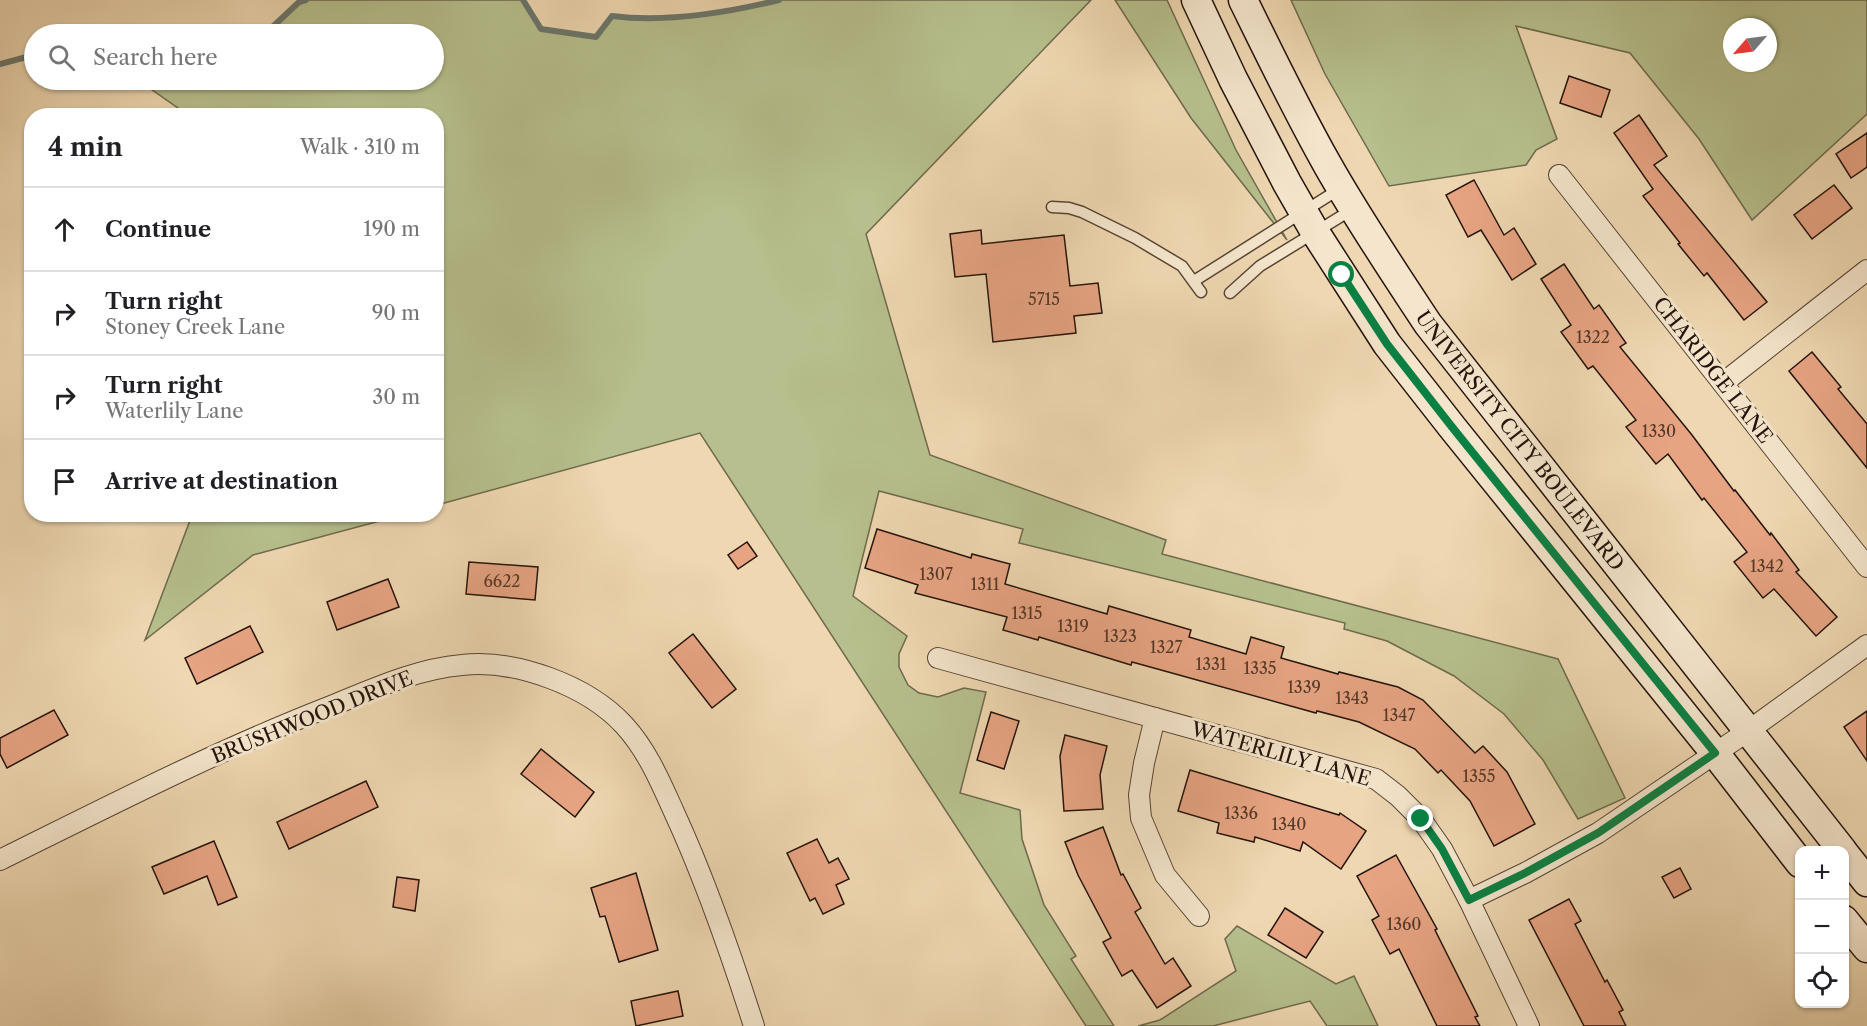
<!DOCTYPE html>
<html lang="en">
<head>
<meta charset="utf-8">
<style>
  :root { --surface:#fff; --page:#f2f2f2; --text:#202124; --muted:#757577; --line:#e0e0e0 }
  body { margin:0; font-family:"Libre Caslon Text",serif; background:var(--page); color:var(--text) }
  .controls { position:absolute; right:18px; bottom:18px; display:grid; overflow:hidden; border-radius:12px; box-shadow:0 2px 4px #0004 }
  .controls button { width:54px; height:54px; display:grid; place-items:center; padding:0; border:0; border-bottom:2px solid var(--line); background:var(--surface); color:var(--text); font:30px sans-serif }
  .compass { position:absolute; left:1723px; top:18px; width:54px; height:54px; border-radius:50%; background:var(--surface); box-shadow:0 2px 4px #0004; rotate:242deg }
  .stop { position:absolute; width:18px; height:18px; margin:-14px; border:4px solid #0b8043; border-radius:50%; background:#fff }
  .stop.end { background:#0b8043; border-color:#fff; box-shadow:0 2px 6px #0008 }
  .list { margin:0; padding:0; list-style:none }
  h2 { display:flex; justify-content:space-between; align-items:center; height:78px; margin:0; padding:0 24px; font-size:26px }
  h2 small { font-size:20px; font-weight:400; color:var(--muted) }
  .list li { display:grid; grid-template-columns:39px 1fr auto; gap:18px; align-items:center; box-sizing:border-box; height:84px; padding:0 24px; border-top:2px solid var(--line) }
  .list b { display:block; font-size:22px; white-space:nowrap }
  .list p { margin:0; font-size:20px; white-space:nowrap; color:var(--muted) }
  .list em { font-size:20px; font-style:normal; color:var(--muted) }
  .icon { flex:none; width:33px; height:33px; fill:none; stroke:currentColor; stroke-width:2; stroke-linecap:round; stroke-linejoin:round }
  .map { position:relative; flex:none; width:1867px; height:1026px; overflow:hidden }
  .search { position:absolute; background:var(--surface); box-shadow:0 2px 4px #0004; left:24px; top:24px; width:420px; height:66px; display:flex; align-items:center; gap:15px; box-sizing:border-box; padding:0 21px; border-radius:33px; color:var(--muted); font-size:22px }
  .panel { position:absolute; background:var(--surface); box-shadow:0 2px 4px #0004; left:24px; top:108px; width:420px; height:414px; border-radius:24px }
  .map>svg:first-child { display:block }
  .green { fill:#b6bf8d; stroke:#6e6a4c; stroke-width:1.5; fill-rule:evenodd }
  .lines { fill:none; stroke-linecap:round; stroke-linejoin:round }
  .stream { stroke:#6b776c; stroke-width:6 }
  .building { fill:#e7a483; stroke:#25140a; stroke-width:1.5 }
  .lane-casing { stroke:#574534; stroke-width:13 }
  .street-casing { stroke:#574534; stroke-width:22 }
  .secondary-casing { stroke:#25140a; stroke-width:31 }
  .lane { stroke:#f4e5cc; stroke-width:10 }
  .street { stroke:#f4e5cc; stroke-width:20 }
  .secondary { stroke:#f4e5cc; stroke-width:28 }
  .route { stroke:#0b8043; stroke-width:8 }
  .labels { text-anchor:middle; stroke-width:6; stroke-linejoin:round; paint-order:stroke }
  .number-label { font-size:16px; fill:#563828 }
  .street-label { font-size:20px; fill:#25140a; stroke:#f4e5cc }
</style>
</head>
<body>
<div class="map">
<svg width="1867" height="1026" viewBox="0 0 1867 1026">
  <rect width="100%" height="100%" fill="#eed7b1"/>
  <filter id="stains"><feTurbulence type="fractalNoise" baseFrequency=".00333" numOctaves="4"/><feColorMatrix values="0 0 0 0 .2 0 0 0 0 .09 0 0 0 0 .02 0 0 0 .5 -.17"/></filter>
  <radialGradient id="worn" r=".72"><stop offset=".6" stop-color="#630" stop-opacity="0"/><stop offset="1" stop-color="#630" stop-opacity=".3"/></radialGradient>
  <g class="green">
    <path d="M306 0H523L541 29 595 37 612 16C667 23 726 13 779 0H1091L866 234 930 455 1166 540 1162 554 1558 659 1625 798 1578 819 1543 760 1504 714 1454 676 1387 641 1344 629 1345 623 1019 543 1023 529 879 491 853 596 907 636 899 654V667L908 685 919 693 938 697 964 688 986 692 960 793 1020 810 1022 839 1044 905 1076 956 1071 959 1114 1026H1086L700 433 437 505 436 116 188 115 138 80H434V34H265L299 2Z"/>
    <polygon points="1115,0 1167,0 1236,150 1287,240 1191,118"/>
    <path d="M1291 0H1867V114L1752 220 1699 139 1630 53 1516 26 1557 139 1536 150 1526 165 1389 186 1325 74ZM1732 27H1768V63H1732Z"/>
    <polygon points="192,515 192,514 402,515 253,555 145,640"/>
    <polygon points="1237,926 1336,984 1354,976 1378,1026 1327,1026 1310,1001 1213,1026 1138,1026 1160,1020 1236,971 1225,939"/>
  </g>
  <g class="lines">
    <g class="stream">
      <path d="M523 0 541 29 596 37 612 16C667 23 726 13 779 0"/>
      <polyline points="265,34 299,2 306,0"/>
      <polyline points="0,64 34,55"/>
    </g>
  </g>
  <g class="building">
    <polygon points="1569,76 1610,90 1601,117 1560,103"/>
    <polygon points="1639,115 1667,156 1654,165 1767,302 1744,320 1707,273 1704,276 1678,244 1680,243 1643,196 1653,189 1614,133"/>
    <polygon points="1867,133 1867,167 1851,178 1836,154"/>
    <polygon points="1474,180 1504,235 1514,228 1536,264 1512,280 1481,230 1468,237 1446,195"/>
    <polygon points="1834,185 1852,208 1812,239 1794,215"/>
    <polygon points="981,230 982,244 1064,235 1070,286 1098,283 1102,313 1074,316 1076,333 993,342 986,274 955,277 950,234"/>
    <polygon points="1564,264 1594,309 1599,305 1626,343 1620,347 1692,435 1734,491 1735,490 1770,535 1771,533 1799,570 1796,572 1837,617 1816,636 1774,589 1763,598 1734,562 1747,552 1704,498 1702,500 1668,454 1656,464 1626,427 1636,420 1593,366 1588,369 1561,332 1571,325 1541,279"/>
    <polygon points="1812,352 1841,387 1838,389 1867,424 1867,468 1789,371"/>
    <polygon points="877,529 971,558 972,554 1010,564 1005,584 1107,614 1109,606 1191,630 1189,637 1246,654 1251,637 1284,647 1281,658 1338,674 1339,672 1398,687 1423,700 1475,753 1483,746 1507,772 1535,824 1494,846 1470,801 1441,770 1438,773 1415,749 1359,722 1317,711 1316,713 1132,662 1131,665 1039,637 1038,640 1003,630 1007,617 915,593 918,585 865,568"/>
    <polygon points="747,542 757,556 738,569 728,555"/>
    <polygon points="469,562 538,567 535,600 466,594"/>
    <polygon points="388,579 399,607 337,630 327,602"/>
    <polygon points="250,626 263,652 197,684 185,658"/>
    <polygon points="693,634 736,689 712,708 669,653"/>
    <polygon points="54,710 68,735 7,768 0,754 0,738"/>
    <polygon points="1867,711 1867,761 1844,727"/>
    <polygon points="991,712 1019,721 1004,769 977,760"/>
    <polygon points="1065,735 1107,746 1100,775 1103,809 1064,811 1060,756"/>
    <polygon points="541,749 594,792 575,817 521,774"/>
    <polygon points="1190,770 1339,815 1340,813 1366,831 1341,869 1303,842 1300,851 1255,837 1254,842 1217,833 1219,823 1178,811"/>
    <polygon points="366,781 378,807 289,849 277,822"/>
    <polygon points="1103,827 1121,875 1123,874 1141,908 1135,912 1165,964 1173,958 1191,986 1157,1008 1132,970 1122,976 1103,942 1111,938 1078,875 1065,842"/>
    <polygon points="817,839 829,863 838,858 849,879 836,885 844,904 823,914 815,898 810,901 787,853"/>
    <polygon points="214,841 237,897 218,905 207,876 164,894 152,867"/>
    <polygon points="1396,855 1437,929 1435,930 1478,1016 1475,1017 1480,1026 1437,1026 1399,949 1390,954 1372,920 1379,916 1357,876"/>
    <polygon points="1680,868 1691,889 1674,898 1662,877"/>
    <polygon points="636,873 658,950 619,962 605,916 600,917 591,888"/>
    <polygon points="397,877 419,880 415,911 393,907"/>
    <polygon points="1569,899 1581,921 1575,924 1605,982 1607,980 1623,1010 1619,1012 1626,1026 1584,1026 1529,920"/>
    <polygon points="1285,908 1323,932 1306,958 1268,935"/>
    <polygon points="678,991 683,1016 636,1026 631,1001"/>
  </g>
  <g class="lines">
    <g class="lane-casing">
      <g id="lane">
        <polyline points="1052,207 1069,208 1082,212 1135,238 1182,266 1201,292"/>
        <polyline points="1194,281 1341,188"/>
        <polyline points="1230,293 1260,266 1353,209"/>
      </g>
    </g>
    <g class="street-casing">
      <g id="street">
        <polyline points="1559,175 1867,567"/>
        <polyline points="1723,383 1867,270"/>
        <polyline points="938,658 1376,779 1398,796 1421,819 1442,849 1469,900 1529,1026"/>
        <polyline points="1155,718 1144,763 1139,795 1141,818 1165,875 1199,916"/>
        <path d="M0 860C109 806 218 750 331 706 373 689 416 669 462 665 515 659 587 685 624 725 647 750 660 781 674 812 706 881 731 954 754 1026"/>
        <polyline points="1469,900 1525,873 1598,833 1748,731 1867,645"/>
      </g>
    </g>
    <g class="secondary-casing">
      <g id="secondary">
        <polyline points="1196,0 1233,79 1287,183 1315,232 1387,344 1452,427 1715,753 1800,863"/>
        <path id="s1" d="M1243 0C1270 55 1297 111 1327 164 1358 219 1393 271 1428 324L1842 850"/>
        <polyline points="1844,853 1867,882"/>
        <polyline points="1844,920 1867,948"/>
      </g>
    </g>
    <use href="#lane" class="lane"/>
    <use href="#street" class="street"/>
    <use href="#secondary" class="secondary"/>
  </g>
  <g class="lines">
    <polyline class="route" points="1342,275 1387,344 1452,427 1715,753 1598,833 1525,873 1469,900 1442,849 1421,819"/>
  </g>
  <g class="labels">
    <g class="number-label">
      <text x="1044" y="305">5715</text>
      <text x="1593" y="343">1322</text>
      <text x="1659" y="437">1330</text>
      <text x="1767" y="572">1342</text>
      <text x="936" y="580">1307</text>
      <text x="502" y="587">6622</text>
      <text x="985" y="590">1311</text>
      <text x="1027" y="619">1315</text>
      <text x="1073" y="632">1319</text>
      <text x="1120" y="642">1323</text>
      <text x="1166" y="653">1327</text>
      <text x="1211" y="670">1331</text>
      <text x="1260" y="674">1335</text>
      <text x="1304" y="693">1339</text>
      <text x="1352" y="704">1343</text>
      <text x="1399" y="721">1347</text>
      <text x="1479" y="782">1355</text>
      <text x="1241" y="819">1336</text>
      <text x="1289" y="830">1340</text>
      <text x="1404" y="930">1360</text>
    </g>
    <g class="street-label">
      <text transform="translate(1713 370) rotate(52)" y="7">CHARIDGE LANE</text>
      <text dy="7" stroke="none"><textPath href="#s1" startOffset="522">UNIVERSITY CITY BOULEVARD</textPath></text>
      <text transform="translate(312 717) rotate(-22)" y="7">BRUSHWOOD DRIVE</text>
      <text transform="translate(1281 754) rotate(16)" y="7">WATERLILY LANE</text>
    </g>
  </g>
  <rect width="100%" height="100%" filter="url(#stains)"/>
  <rect width="100%" height="100%" fill="url(#worn)"/>
</svg>
<div class="controls">
<button>+</button>
<button>−</button>
<button><svg class="icon" aria-label="locate" viewBox="0 0 24 24"><circle cx="12" cy="12" r="6"/><path d="M12 2v4M12 18v4M2 12h4M18 12h4"/></svg></button>
</div>
<svg class="compass" viewBox="-18 -18 36 36"><path d="M0-13l5 13h-10z" fill="#e53935"/><path d="M0 13l5-13h-10z" fill="#757577"/></svg>
<div class="stop" style="left:1342px;top:275px"></div>
<div class="stop end" style="left:1421px;top:819px"></div>
<div class="search"><svg class="icon" aria-label="search" viewBox="0 0 24 24"><circle cx="10" cy="10" r="6"/><path d="M15 15l6 6"/></svg>Search here</div>
<section class="panel">
<h2>4 min<small>Walk · 310 m</small></h2>
<ul class="list">
<li><svg class="icon" aria-label="ahead" viewBox="0 0 24 24"><path d="M12 20V5M6 11l6-6 6 6"/></svg><div><b>Continue</b></div><em>190 m</em></li>
<li><svg class="icon" aria-label="right" viewBox="0 0 24 24"><path d="M7 20v-9h11M14 6l5 5-5 5"/></svg><div><b>Turn right</b><p>Stoney Creek Lane</p></div><em>90 m</em></li>
<li><svg class="icon" aria-label="right" viewBox="0 0 24 24"><path d="M7 20v-9h11M14 6l5 5-5 5"/></svg><div><b>Turn right</b><p>Waterlily Lane</p></div><em>30 m</em></li>
<li><svg class="icon" aria-label="arrive" viewBox="0 0 24 24"><path d="M6 21V4h12l-3 4 3 4H6"/></svg><div><b>Arrive at destination</b></div></li>
</ul>
</section>
</div>
</body>
</html>
